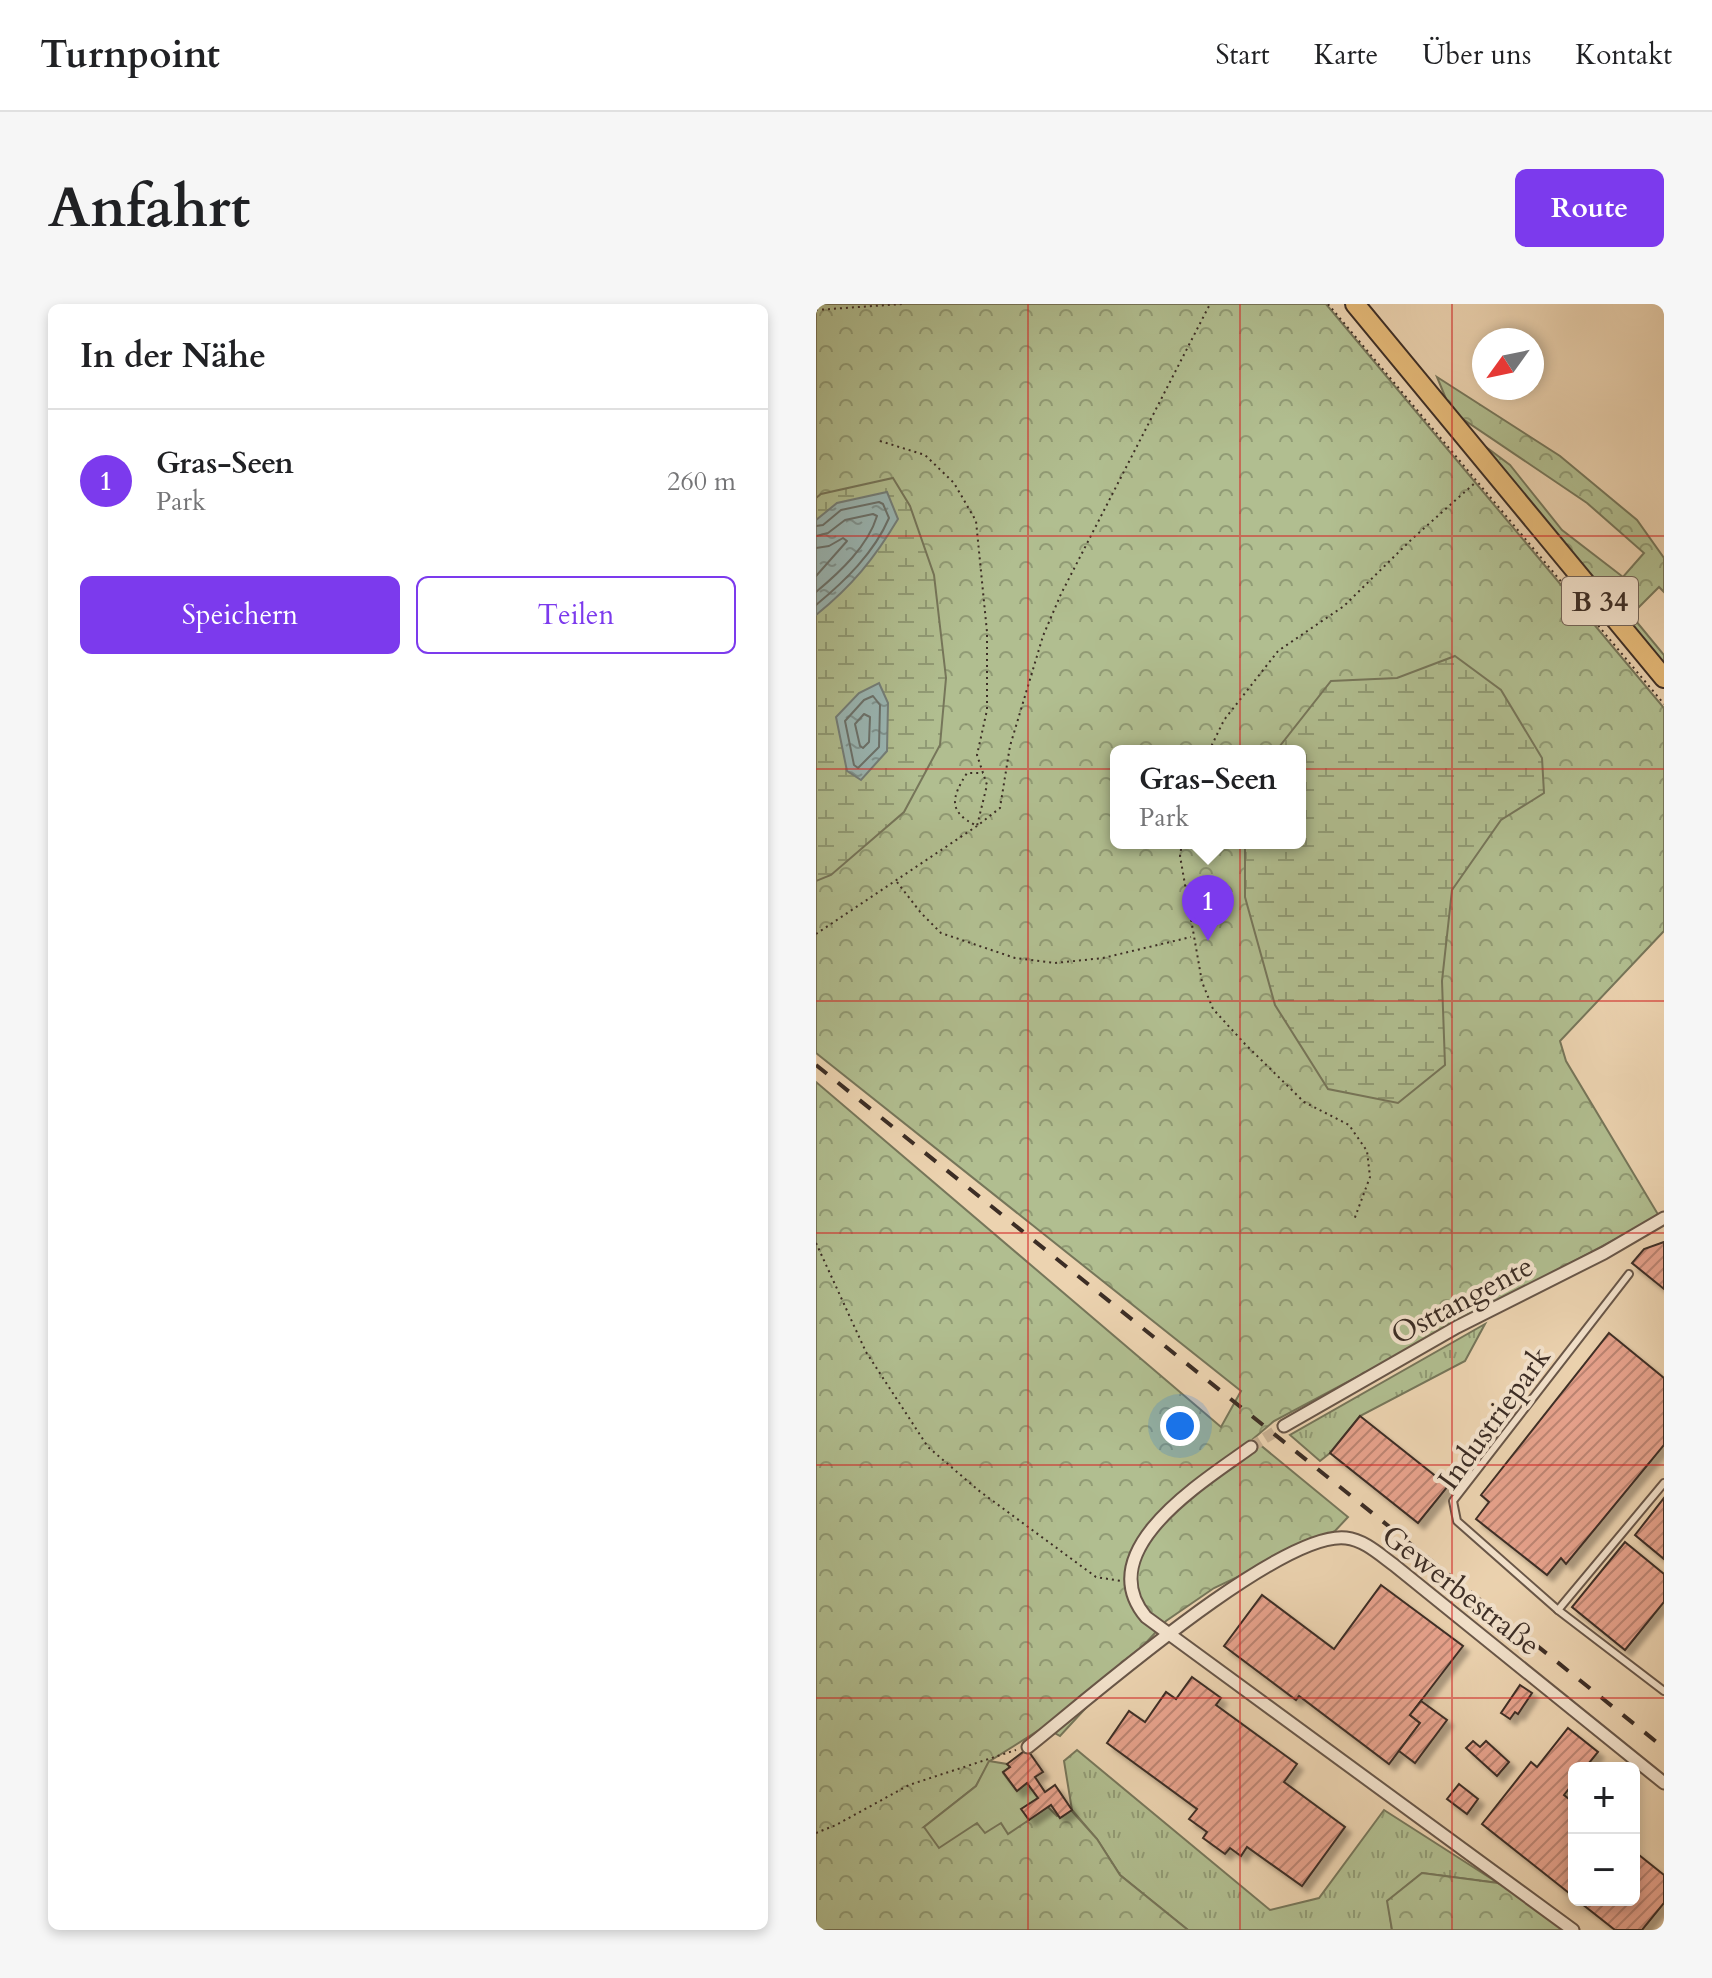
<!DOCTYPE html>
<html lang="de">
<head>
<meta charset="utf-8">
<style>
  :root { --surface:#fff; --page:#f6f6f6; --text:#202124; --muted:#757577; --line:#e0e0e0; --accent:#7c3aed }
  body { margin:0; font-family:Cardo,serif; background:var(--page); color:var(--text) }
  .controls { position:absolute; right:24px; bottom:24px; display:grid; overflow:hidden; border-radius:12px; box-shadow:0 4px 12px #0003 }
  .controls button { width:72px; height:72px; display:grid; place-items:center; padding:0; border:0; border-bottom:2px solid var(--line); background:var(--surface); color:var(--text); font:40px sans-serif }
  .compass { position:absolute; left:656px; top:24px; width:72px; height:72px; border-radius:50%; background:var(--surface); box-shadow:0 4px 12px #0003; rotate:237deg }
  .you { position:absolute; left:364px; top:1122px; width:28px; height:28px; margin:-20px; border:6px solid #fff; border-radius:50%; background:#1a73e8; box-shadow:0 0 0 12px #1a73e833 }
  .badge { display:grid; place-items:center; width:52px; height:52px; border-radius:50%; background:var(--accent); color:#fff; font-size:26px; font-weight:700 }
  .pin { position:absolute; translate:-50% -66px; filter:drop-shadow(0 2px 4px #0008) }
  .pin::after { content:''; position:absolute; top:42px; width:28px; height:24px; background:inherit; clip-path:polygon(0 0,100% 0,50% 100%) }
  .popup { position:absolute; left:294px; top:441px; width:196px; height:104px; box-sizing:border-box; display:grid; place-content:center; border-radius:12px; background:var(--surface); filter:drop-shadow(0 2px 6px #0005); font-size:26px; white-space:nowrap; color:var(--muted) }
  .popup b { font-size:30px; color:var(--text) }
  .popup::after { content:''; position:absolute; left:50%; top:100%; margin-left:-16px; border:16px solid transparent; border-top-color:var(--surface) }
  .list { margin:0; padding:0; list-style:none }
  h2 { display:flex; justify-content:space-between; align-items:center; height:104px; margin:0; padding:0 32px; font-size:34px }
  h2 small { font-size:26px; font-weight:400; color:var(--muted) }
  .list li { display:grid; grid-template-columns:52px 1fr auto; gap:24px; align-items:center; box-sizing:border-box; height:144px; padding:0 32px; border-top:2px solid var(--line) }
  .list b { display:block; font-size:30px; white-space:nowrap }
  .list p { margin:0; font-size:26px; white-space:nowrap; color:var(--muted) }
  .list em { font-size:26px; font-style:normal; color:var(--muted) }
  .actions { display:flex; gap:16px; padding:24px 32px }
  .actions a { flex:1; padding:18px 0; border:2px solid var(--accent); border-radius:12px; text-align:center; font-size:28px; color:var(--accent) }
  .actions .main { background:var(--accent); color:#fff }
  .map { position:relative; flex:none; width:848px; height:1626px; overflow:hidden; border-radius:12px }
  header { display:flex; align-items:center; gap:48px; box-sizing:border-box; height:112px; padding:0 40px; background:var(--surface); border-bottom:2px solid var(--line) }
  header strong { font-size:38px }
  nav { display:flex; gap:44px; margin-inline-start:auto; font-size:28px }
  .intro { display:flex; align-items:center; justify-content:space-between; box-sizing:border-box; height:192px; padding:0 48px }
  h1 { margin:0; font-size:56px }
  .button { padding:20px 36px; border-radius:12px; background:var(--accent); color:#fff; font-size:28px; font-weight:700 }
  main { display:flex; gap:48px; padding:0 48px }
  aside { flex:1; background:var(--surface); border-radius:12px; box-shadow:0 4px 12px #0003 }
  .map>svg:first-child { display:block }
  .grass { fill:url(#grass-tufts); stroke:#76765a; stroke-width:2 }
  .forest { fill:url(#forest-crowns); stroke:#76765a; stroke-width:2; fill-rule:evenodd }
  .wetland { fill:url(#wetland-marsh); stroke:#76765a; stroke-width:2 }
  .pitch { fill:#b1be90; stroke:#76765a; stroke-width:2 }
  .water { fill:url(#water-ripples); stroke:#747f7a; stroke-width:2 }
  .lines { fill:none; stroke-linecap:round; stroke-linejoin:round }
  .shore { stroke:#6b726c; stroke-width:2 }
  .building { fill:url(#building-hatch); stroke:#3c2d25; stroke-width:2; filter:url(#shadow) }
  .minor-tunnel { stroke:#c9b294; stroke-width:11; stroke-dasharray:11 5.5; stroke-linecap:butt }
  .service-casing { stroke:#685648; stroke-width:10 }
  .minor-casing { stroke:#685648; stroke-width:15 }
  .primary-casing { stroke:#3c2d25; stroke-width:22 }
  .path { stroke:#3c2d25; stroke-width:2; stroke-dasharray:2 4; stroke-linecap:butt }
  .service { stroke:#f3e2cc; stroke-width:6 }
  .minor { stroke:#f3e2cc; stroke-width:11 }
  .primary { stroke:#e6ba78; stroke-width:18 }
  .rail { stroke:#3c2d25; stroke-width:4; stroke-dasharray:14 14; stroke-linecap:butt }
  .grid { fill:none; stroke:#d62828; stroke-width:2; stroke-opacity:0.55 }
  .labels { text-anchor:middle; stroke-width:8; stroke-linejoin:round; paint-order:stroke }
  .shield { fill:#f3e2cc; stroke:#736357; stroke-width:2 }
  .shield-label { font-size:28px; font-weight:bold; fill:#3c2d25 }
  .street-label { font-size:30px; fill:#3c2d25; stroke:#f3e2cc }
</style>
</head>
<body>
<header>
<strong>Turnpoint</strong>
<nav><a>Start</a><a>Karte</a><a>Über uns</a><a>Kontakt</a></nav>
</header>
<div class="intro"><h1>Anfahrt</h1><a class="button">Route</a></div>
<main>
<aside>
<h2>In der Nähe<small></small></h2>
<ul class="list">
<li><span class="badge">1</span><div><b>Gras-Seen</b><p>Park</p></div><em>260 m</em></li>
</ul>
<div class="actions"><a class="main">Speichern</a><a>Teilen</a></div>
</aside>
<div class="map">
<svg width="848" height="1626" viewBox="0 0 848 1626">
  <defs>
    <pattern id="grass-tufts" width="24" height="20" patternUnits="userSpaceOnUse" patternTransform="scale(2)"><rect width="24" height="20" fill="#b1be90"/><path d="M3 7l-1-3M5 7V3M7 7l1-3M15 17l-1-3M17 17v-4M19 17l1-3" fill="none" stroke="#919b75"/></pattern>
    <pattern id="forest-crowns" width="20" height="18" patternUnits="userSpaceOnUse" patternTransform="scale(2)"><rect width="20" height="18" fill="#b1be90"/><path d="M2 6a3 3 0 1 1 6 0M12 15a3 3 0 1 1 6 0" fill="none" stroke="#919b75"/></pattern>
    <pattern id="wetland-marsh" width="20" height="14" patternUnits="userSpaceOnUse" patternTransform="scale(2)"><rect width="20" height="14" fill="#b1be90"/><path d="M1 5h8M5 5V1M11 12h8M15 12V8" fill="none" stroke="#919b75"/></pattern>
    <pattern id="water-ripples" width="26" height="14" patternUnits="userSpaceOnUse" patternTransform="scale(2)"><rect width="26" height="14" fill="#9ab6b3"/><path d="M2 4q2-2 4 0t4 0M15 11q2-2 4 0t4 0" fill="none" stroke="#7f9491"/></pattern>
    <pattern id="building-hatch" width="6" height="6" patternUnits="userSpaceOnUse" patternTransform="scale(2)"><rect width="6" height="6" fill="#e7a28c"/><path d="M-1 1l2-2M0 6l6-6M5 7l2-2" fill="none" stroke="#bc8472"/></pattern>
    <filter id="shadow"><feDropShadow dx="6" dy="6" stdDeviation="2" flood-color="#0004"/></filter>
  </defs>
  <rect width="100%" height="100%" fill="#ecd3b0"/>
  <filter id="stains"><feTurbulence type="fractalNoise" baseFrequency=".0025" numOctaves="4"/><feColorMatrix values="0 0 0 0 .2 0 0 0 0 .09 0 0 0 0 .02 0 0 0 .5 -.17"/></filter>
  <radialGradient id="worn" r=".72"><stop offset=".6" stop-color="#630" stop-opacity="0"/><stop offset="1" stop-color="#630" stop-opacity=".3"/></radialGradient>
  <g class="grass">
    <polygon points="669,1020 649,1057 544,1112 514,1149 504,1157 474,1131"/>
    <polygon points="261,1446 454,1606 503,1594 568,1506 682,1579 606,1569 572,1597 576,1626 372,1626 304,1571 281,1535 256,1506 248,1457"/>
  </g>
  <g class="forest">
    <path d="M0 0H510L848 404V627L744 737 750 757 843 912 458 1117 437 1135 532 1213 519 1227 398 1284 350 1317 244 1432 228 1423 174 1457 160 1482 108 1523 185 1519 192 1529 231 1502 241 1512 255 1506 281 1535 304 1571 372 1626H0V778L405 1123 425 1087 0 749ZM300 447H484V539H300Z"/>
    <polygon points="621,73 744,152 821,216 848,254 848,288 843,283 815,311 848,351 848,374 662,137 694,161 746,226 807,273 828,249 771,199 635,107"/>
    <polygon points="606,1569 682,1579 727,1603 757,1626 576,1626 571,1597"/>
  </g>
  <g class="wetland">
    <polygon points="77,174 94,202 118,271 130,374 124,441 88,508 15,571 0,577 0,194 5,190"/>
    <polygon points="639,352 685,386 726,454 728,489 685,516 636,586 626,677 629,761 582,799 512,785 459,701 429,593 429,539 484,539 484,447 460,447 515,377 581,374"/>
  </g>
  <polygon class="pitch" points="173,1457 191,1460 194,1463 187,1469 200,1486 211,1479 222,1494 206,1505 213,1516 192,1530 185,1519 169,1529 161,1519 123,1544 108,1523 160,1482"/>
  <g class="water">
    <path d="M71 188 82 215C58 255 36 282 0 311V216L21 199Z"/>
    <polygon points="63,379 72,399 71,447 45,476 31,467 20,413 43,389"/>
  </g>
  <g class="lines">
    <g class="shore">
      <path d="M0 222 7 221 25 206 63 198 67 200 73 214C58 249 29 277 0 301"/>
      <path d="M0 232 12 229 29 216 57 210 61 212C52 242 24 268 0 288"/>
      <polyline points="0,244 13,242 27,234 31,237 0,272"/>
      <polygon points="57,392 64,401 63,443 42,464 38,461 29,417 48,396"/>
      <polygon points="48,410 54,413 53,438 47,444 44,442 39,420"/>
    </g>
  </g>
  <g class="building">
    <polygon points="848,938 848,985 816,959 828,945"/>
    <polygon points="793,1029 848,1074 848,1141 750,1260 745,1254 731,1271 660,1215 673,1198 665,1191"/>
    <polygon points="544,1112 632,1182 602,1219 514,1149"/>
    <polygon points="848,1194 848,1255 819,1231"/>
    <polygon points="809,1238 848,1270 848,1298 809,1346 756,1303"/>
    <polygon points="565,1281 647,1342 594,1411 604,1419 573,1460 483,1392 480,1396 408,1342 446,1291 518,1345"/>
    <polygon points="376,1373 405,1394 400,1401 481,1460 468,1478 529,1523 486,1582 431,1543 425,1552 414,1544 409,1550 387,1534 391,1528 373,1515 381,1505 291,1439 313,1407 329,1418 350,1388 360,1395"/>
    <polygon points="704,1381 716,1389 702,1410 699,1408 694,1415 685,1409"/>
    <polygon points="605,1397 631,1416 599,1459 583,1447 604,1419 594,1411"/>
    <polygon points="752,1424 782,1448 769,1464 758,1464 758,1478 748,1491 758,1499 758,1593 666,1520 715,1458 721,1463"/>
    <polygon points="657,1437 664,1443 670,1437 693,1458 681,1472 650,1444"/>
    <polygon points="211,1445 227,1468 219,1473 229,1488 239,1481 256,1506 244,1514 235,1501 213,1516 205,1505 222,1494 211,1479 201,1487 187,1468 194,1463 191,1460"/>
    <polygon points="643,1480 662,1495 651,1510 631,1495"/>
    <polygon points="818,1547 848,1571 848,1599 826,1626 799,1626 761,1596 818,1596"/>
  </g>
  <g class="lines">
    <polyline class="minor-tunnel" points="435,1143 468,1122"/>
    <g class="service-casing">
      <g id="service">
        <polyline points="848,1179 742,1306 848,1387"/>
        <polyline points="742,1306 641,1217 637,1197 813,970"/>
      </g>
    </g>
    <g class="minor-casing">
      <g id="minor">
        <polyline points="468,1122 641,1023 788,949 848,914"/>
        <path d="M435 1143C388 1177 274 1246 330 1313L757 1626"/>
        <path d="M212 1443C269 1398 464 1226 530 1234 548 1236 563 1250 578 1261L848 1479"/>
      </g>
    </g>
    <g class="primary-casing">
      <polyline id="primary" points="539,0 848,374"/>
    </g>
    <g class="path">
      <polyline points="512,0 848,400"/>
      <polyline points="0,6 86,0"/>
      <path d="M64 137 109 151 138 179 160 217 171 328V406L161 451 171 481 161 522C132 508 135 494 151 469H167"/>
      <polyline points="393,447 408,416 462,347 528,302 597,234 660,178"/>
      <polyline points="366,539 364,552 386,678 397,705 429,740 488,798 533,821 551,847 554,873 538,916"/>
      <polyline points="81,578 105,609 125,629 199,654 239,659 287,654 375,633"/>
      <polyline points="0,630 161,522 184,504 194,442 227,332 245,290 394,0"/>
      <polyline points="0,939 50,1048 112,1143 162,1186 280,1273 305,1277"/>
      <polyline points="0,1529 20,1521 93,1481 200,1446"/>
    </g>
    <use href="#service" class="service"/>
    <use href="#minor" class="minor"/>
    <use href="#primary" class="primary"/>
    <polyline class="rail" points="0,761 848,1444"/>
  </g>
  <path class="grid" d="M212 0V1626M424 0V1626M636 0V1626M0 232H848M0 465H848M0 697H848M0 929H848M0 1161H848M0 1394H848"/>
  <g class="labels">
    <rect class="shield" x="746" y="273" width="76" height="48" rx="6"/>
    <g class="shield-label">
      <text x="784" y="307">B 34</text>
    </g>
    <g class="street-label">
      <text transform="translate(646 996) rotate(-28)" y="10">Osttangente</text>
      <text transform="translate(678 1114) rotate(-54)" y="10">Industriepark</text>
      <text transform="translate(645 1286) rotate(38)" y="10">Gewerbestraße</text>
    </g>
  </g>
  <rect width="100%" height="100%" filter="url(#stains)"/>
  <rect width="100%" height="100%" fill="url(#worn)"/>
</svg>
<div class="controls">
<button>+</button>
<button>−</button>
</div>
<svg class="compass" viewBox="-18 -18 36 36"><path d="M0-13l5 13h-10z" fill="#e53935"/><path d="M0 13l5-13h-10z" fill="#757577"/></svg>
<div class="you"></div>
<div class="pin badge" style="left:392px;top:637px">1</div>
<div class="popup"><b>Gras-Seen</b>Park</div>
</div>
</main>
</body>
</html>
